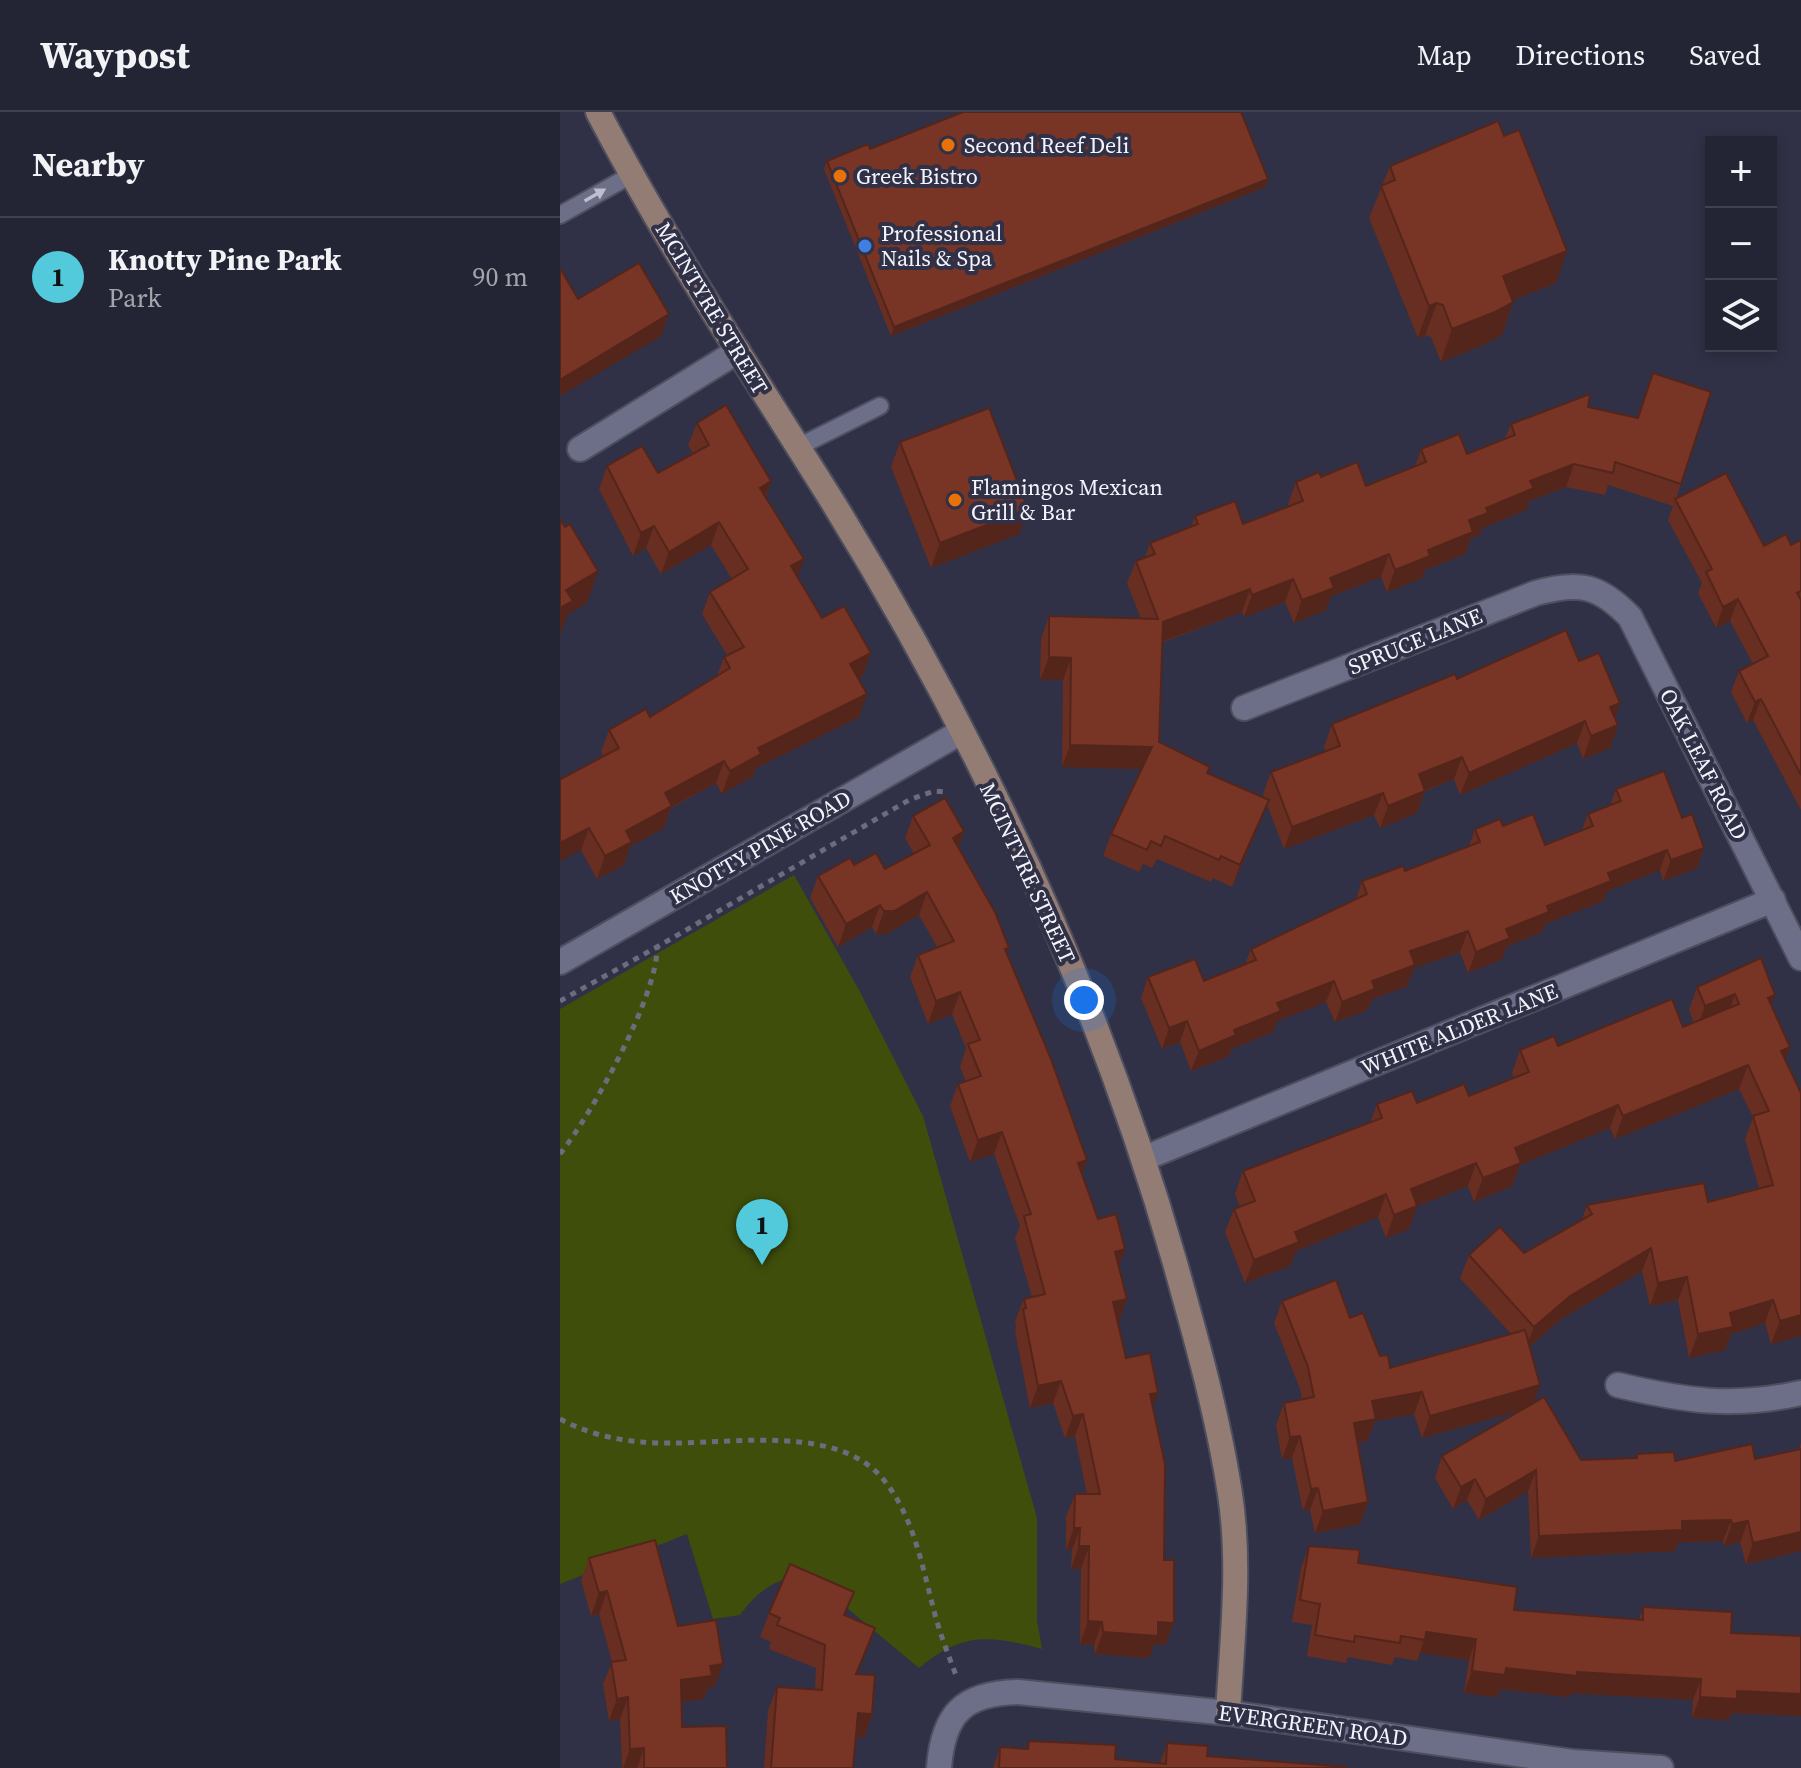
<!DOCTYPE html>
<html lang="en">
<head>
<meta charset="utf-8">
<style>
  :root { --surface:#242534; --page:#303140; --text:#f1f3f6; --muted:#a3a5ac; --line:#41424f; --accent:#53cadc }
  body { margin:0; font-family:"Source Serif 4",serif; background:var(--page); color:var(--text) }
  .controls { position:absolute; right:24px; top:24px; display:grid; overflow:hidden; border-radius:0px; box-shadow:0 4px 12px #0003 }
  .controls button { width:72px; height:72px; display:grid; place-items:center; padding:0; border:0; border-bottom:2px solid var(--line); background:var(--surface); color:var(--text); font:40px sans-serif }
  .you { position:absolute; left:524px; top:888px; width:28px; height:28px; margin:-20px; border:6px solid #fff; border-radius:50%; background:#1a73e8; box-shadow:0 0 0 12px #1a73e833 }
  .badge { display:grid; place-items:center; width:52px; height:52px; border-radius:50%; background:var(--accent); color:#111; font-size:26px; font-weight:700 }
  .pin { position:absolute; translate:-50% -66px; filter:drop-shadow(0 2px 4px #0008) }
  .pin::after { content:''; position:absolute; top:42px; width:28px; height:24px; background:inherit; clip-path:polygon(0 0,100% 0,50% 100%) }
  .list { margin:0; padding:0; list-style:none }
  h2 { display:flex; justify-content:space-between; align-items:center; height:104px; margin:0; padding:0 32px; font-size:34px }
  h2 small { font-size:26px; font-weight:400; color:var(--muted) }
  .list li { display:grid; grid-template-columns:52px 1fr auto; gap:24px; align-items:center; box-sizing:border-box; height:120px; padding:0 32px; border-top:2px solid var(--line) }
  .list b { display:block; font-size:30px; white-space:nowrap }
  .list p { margin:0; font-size:26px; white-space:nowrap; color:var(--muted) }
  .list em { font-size:26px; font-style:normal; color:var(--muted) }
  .icon { flex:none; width:44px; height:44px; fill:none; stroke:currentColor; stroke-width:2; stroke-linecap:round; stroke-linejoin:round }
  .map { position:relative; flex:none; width:1241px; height:1656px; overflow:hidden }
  header { display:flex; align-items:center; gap:48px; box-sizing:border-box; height:112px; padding:0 40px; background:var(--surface); border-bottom:2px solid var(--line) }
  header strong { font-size:38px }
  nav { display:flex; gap:44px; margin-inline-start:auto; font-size:28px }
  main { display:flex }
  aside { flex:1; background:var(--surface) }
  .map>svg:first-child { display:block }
  .green { fill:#3f4e0b }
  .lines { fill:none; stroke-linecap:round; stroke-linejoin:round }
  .lane-casing { stroke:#4d4e5e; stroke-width:20 }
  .street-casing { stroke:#4d4e5e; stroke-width:28 }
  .secondary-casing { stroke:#4d4e5e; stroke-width:28 }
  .path { stroke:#6c6c7e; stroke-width:5; stroke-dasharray:6 6; stroke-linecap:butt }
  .lane { stroke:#6d6e87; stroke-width:16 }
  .street { stroke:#6d6e87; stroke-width:24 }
  .secondary { stroke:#937c74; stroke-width:24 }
  .wall { fill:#672e21 }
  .shaded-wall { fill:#54251b }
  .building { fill:#783526; stroke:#54251b; stroke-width:2 }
  .oneway { fill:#bebece }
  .food-dot { fill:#e8710a; stroke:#303146; stroke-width:3 }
  .shop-dot { fill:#3f7fe0; stroke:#303146; stroke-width:3 }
  .labels { text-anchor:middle; stroke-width:8; stroke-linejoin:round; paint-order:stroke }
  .poi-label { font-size:22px; fill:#f4f4fd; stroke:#303146; text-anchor:start }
  .street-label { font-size:22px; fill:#f4f4fd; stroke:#303146 }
</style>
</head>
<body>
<header>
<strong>Waypost</strong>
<nav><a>Map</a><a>Directions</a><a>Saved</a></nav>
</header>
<main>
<aside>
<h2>Nearby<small></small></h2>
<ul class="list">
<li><span class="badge">1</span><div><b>Knotty Pine Park</b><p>Park</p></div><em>90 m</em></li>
</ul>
</aside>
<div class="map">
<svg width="1241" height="1656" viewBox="0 0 1241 1656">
  <rect width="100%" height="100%" fill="#303146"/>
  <path class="green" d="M234 763 299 878 363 1004 477 1406V1508L482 1537C430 1523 402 1520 359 1556L245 1461C214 1469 199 1477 180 1503L153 1507 127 1422 0 1472V897Z"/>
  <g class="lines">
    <g class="lane-casing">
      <g id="lane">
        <polyline points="0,103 71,63"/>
        <polyline points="236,336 320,294"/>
      </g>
    </g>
    <g class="street-casing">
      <g id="street">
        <polyline points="20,337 178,239"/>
        <path d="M684 596 976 481C1019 469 1039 473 1070 505L1241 846"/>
        <polyline points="0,850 401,620"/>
        <polyline points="585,1046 1213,788"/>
        <path d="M1058 1273C1125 1289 1173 1296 1241 1281"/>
        <path d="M379 1656C383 1602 403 1581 458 1580L668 1601 1013 1650 1101 1656"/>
      </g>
    </g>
    <g class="secondary-casing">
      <path id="secondary" d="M38 0C107 132 190 258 269 384 417 623 538 881 615 1151 636 1226 658 1304 670 1382 681 1454 672 1528 668 1601"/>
    </g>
    <g class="path">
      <polyline points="0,889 97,835"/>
      <path d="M0 1042C31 1003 98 884 97 835L349 688 374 679 387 680"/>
      <path d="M0 1307C24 1320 54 1328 82 1330 151 1337 272 1306 323 1367 352 1402 361 1448 372 1491 378 1517 388 1542 397 1566"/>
    </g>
    <use href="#lane" class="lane"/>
    <use href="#street" class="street"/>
    <use href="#secondary" class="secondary"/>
  </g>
  <g class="wall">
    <polygon points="310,37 708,67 705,75 331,224 264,57 267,49"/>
    <polygon points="830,54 996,171 953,188 953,190 942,223 923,233 881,250 871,225 865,223 858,226 809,106"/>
    <polygon points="1093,261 1151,280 1116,387 1204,434 1231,433 1241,428 1241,698 1193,608 1187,611 1171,580 1179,559 1193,552 1170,509 1156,516 1138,481 1142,471 1108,408 1113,394 1048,373 1045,383 1006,375 969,389 966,398 922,416 920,423 911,426 905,442 865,458 862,466 827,480 821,465 771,484 766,498 734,511 725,490 684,505 682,500 603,530 599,630 648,661 704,687 703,682 711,660 766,639 764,635 772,612 897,567 1019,549 1060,591 1055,606 1058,613 1050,636 1023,647 1017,631 900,683 894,667 865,679 857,701 820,716 814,703 724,737 707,693 700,711 672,775 653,766 651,770 597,747 592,756 583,752 579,760 543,744 551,722 582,657 502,655 503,568 480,568 481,527 489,504 581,507 567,471 576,449 585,446 590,431 631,415 635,404 683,412 729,395 728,392 736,370 761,365 806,374 855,355 861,337 907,342 945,326 951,312 1028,295 1077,306"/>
    <polygon points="137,311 211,369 206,385 237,464 262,506 311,541 303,563 298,566 299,605 196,656 193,664 162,682 156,671 111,696 104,716 70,734 64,753 37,767 21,738 1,667 43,645 41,640 49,618 90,605 157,564 164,545 167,543 142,502 150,480 172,467 151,433 101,462 86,436 73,444 39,377 47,354 98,361 133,342 128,333"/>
    <polygon points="340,330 459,422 371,456 331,355"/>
    <polygon points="1056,677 1122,706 1144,736 1137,756 1103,769 1100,758 1047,779 1043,789 985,812 982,820 947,834 942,847 908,861 900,840 854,856 847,874 812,887 807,898 775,910 766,890 717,909 713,920 671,937 669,944 631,959 620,930 602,937 581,886 588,865 644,869 685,852 691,837 796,787 802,769 845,759 909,734 915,717 943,714 985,733 1022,718 1028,702 1050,694"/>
    <polygon points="353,704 404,719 398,736 447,842 527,1048 522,1062 538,1107 565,1137 559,1154 567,1187 558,1210 566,1246 593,1295 604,1448 614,1511 605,1533 594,1532 589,1546 535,1542 534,1533 520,1532 521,1457 511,1457 512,1438 506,1438 506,1404 515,1382 527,1382 515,1324 505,1326 493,1291 470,1296 455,1219 456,1214 455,1209 464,1187 472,1185 455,1126 460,1114 434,1042 410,1050 390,994 398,972 406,970 400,955 406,936 392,902 368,912 350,865 358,843 377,835 359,803 326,822 316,822 312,815 278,835 250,786 258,764 294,753 325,757 354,742 345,726"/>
    <polygon points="1137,875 1215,883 1211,893 1230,935 1225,949 1241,981 1241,1224 1211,1232 1205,1211 1171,1222 1165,1238 1129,1246 1118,1188 1090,1194 1082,1159 1001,1207 969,1235 974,1290 1021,1348 1075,1346 1077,1342 1115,1349 1195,1347 1239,1337 1241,1331 1241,1439 1186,1452 1180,1430 1164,1434 1163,1429 1118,1430 1115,1439 971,1446 968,1379 919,1408 907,1388 893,1397 875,1366 882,1344 961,1298 862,1326 854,1302 815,1309 807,1329 797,1331 808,1390 800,1412 755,1421 750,1398 743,1399 732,1346 722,1347 716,1313 724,1291 742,1287 740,1277 714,1211 722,1189 790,1206 830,1256 951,1222 900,1166 909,1143 964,1141 1022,1107 1027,1093 1148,1090 1199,1076 1185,1027 1193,1005 1179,977 1055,1027 1050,1016 960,1053 952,1074 914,1090 908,1074 857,1094 849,1117 826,1126 818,1105 736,1139 730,1154 685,1171 665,1120 674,1097 680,1095 675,1082 683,1059 810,1011 817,992 857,991 909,984 954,966 952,961 960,938 998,934 1123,915 1134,911 1129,898"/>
    <polygon points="749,1434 798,1451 954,1498 1079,1508 1083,1495 1171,1521 1241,1524 1241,1604 1172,1601 1169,1608 1132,1606 1133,1588 1011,1581 1009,1585 940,1577 937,1585 904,1581 909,1548 860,1541 857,1549 835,1545 832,1553 788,1545 786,1551 747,1544 752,1513 732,1510 741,1456"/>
    <polygon points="29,1446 118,1514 155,1574 148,1576 144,1587 122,1590 122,1615 167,1656 62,1656 60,1607 49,1609 43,1572 52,1550 39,1502 31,1504 21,1468"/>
    <polygon points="209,1501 286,1503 315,1516 297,1562 312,1602 304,1626 296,1625 293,1656 204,1656 208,1599 217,1575 255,1577 256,1556 209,1537 211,1530 200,1525"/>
    <polygon points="469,1629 555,1647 600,1651 607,1631 647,1644 786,1656 433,1656 440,1635 466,1637"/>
  </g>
  <g class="shaded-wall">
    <polygon points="708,67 705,75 331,224 334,215"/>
    <polygon points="1007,139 996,171 931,197 943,164"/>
    <polygon points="953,190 942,223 923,233 881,250 892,217"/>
    <polygon points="877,191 865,223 858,226 869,194"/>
    <polygon points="109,202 101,224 0,284 0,268"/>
    <polygon points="1014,352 1006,375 969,389 966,398 922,416 920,423 911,426 905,442 865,458 862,466 827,480 835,458 868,438 909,408 970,369"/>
    <polygon points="211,369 203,392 200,376"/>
    <polygon points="468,397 459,422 371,456 380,431"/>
    <polygon points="159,410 151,433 101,462 109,440"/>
    <polygon points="94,414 86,436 73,444 81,421"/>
    <polygon points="829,442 821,465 771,484 766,498 734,511 742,488 770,466"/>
    <polygon points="244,447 236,469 231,454"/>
    <polygon points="38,459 27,491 8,502 0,522 0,496 6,478"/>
    <polygon points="733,467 725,490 684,505 692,483"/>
    <polygon points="690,477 682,500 595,532 603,510"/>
    <polygon points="1178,487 1170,509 1156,516 1163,495"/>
    <polygon points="311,541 303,563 282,575 290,552"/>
    <polygon points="489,545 511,546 503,568 480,568"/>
    <polygon points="307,582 299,605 196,656 193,664 162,682 170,659 198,636"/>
    <polygon points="1201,587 1193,608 1187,611 1195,590"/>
    <polygon points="1060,591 1052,614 1050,595"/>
    <polygon points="1025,609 1017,631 900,683 909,661"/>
    <polygon points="1058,613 1050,636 1023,647 1031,624"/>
    <polygon points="510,633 592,635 584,657 502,655"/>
    <polygon points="902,645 894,667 850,684 859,662"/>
    <polygon points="164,649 156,671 111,695 104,716 70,734 64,753 37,767 45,744 66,719 105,681"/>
    <polygon points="865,679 857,701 820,716 828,694"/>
    <polygon points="823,681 814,703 724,737 732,715"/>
    <polygon points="709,688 700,711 672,775 680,753"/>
    <polygon points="29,716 21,738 0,749 0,731"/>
    <polygon points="404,719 396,741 393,726"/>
    <polygon points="1144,736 1137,756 1103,769 1111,748"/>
    <polygon points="1107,738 1100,758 1047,779 1043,789 985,812 982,820 947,834 942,847 908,861 916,840 946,817 1048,761"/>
    <polygon points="367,780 359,803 326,822 316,822 324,799"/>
    <polygon points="320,793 312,815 278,835 286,812"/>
    <polygon points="908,819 900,840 854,856 847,874 812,887 807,898 775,910 782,890 850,839"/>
    <polygon points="774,869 766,890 717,909 713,920 671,937 669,944 631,959 639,939 717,891"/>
    <polygon points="400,880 392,902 368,912 376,889"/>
    <polygon points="1175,882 1167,906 1137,917 1145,894"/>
    <polygon points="1215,883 1207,906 1208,886"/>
    <polygon points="627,909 620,930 602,937 609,916"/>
    <polygon points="1230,935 1222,958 1221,939"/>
    <polygon points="1188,953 1179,977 1055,1027 1063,1004"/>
    <polygon points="1058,993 1050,1016 960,1053 952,1074 914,1090 923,1066 955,1036"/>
    <polygon points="442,1020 434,1042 410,1050 418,1028"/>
    <polygon points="527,1048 519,1070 518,1051"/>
    <polygon points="916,1051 908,1074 857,1094 849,1117 826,1126 834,1103 851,1077"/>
    <polygon points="826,1082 818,1105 736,1139 730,1154 685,1171 694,1148 735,1120"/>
    <polygon points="1091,1136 1082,1159 1001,1207 965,1238 974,1215 1010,1184"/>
    <polygon points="565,1137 557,1159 555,1140"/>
    <polygon points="1127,1165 1118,1188 1090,1194 1098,1171"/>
    <polygon points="567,1187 559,1209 545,1213 553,1190"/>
    <polygon points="1213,1188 1205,1211 1171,1222 1165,1238 1129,1246 1138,1222 1170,1201"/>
    <polygon points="1241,1203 1241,1224 1211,1232 1220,1209"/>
    <polygon points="501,1269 493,1291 470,1296 478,1274"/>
    <polygon points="980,1273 972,1295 862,1326 870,1304"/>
    <polygon points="862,1280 854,1302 815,1309 807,1329 786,1333 794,1311 812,1289"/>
    <polygon points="598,1281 590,1303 590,1282"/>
    <polygon points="523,1302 515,1324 505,1326 513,1304"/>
    <polygon points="740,1324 732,1346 722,1347 730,1325"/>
    <polygon points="976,1358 968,1379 919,1408 926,1387"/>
    <polygon points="915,1367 907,1388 893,1397 901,1375"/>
    <polygon points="758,1376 750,1398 743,1399 751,1377"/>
    <polygon points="808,1390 800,1412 755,1421 763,1399"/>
    <polygon points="1171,1408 1163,1429 1118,1430 1115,1439 971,1446 979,1424 1122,1409"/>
    <polygon points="1188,1409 1180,1430 1164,1434 1172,1412"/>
    <polygon points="514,1416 520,1416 512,1438 506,1438"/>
    <polygon points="1241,1420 1241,1439 1186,1452 1193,1431"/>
    <polygon points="519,1434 529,1434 521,1457 511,1457"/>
    <polygon points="47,1479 39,1502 31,1504 39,1481"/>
    <polygon points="528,1509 542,1510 534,1533 520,1532"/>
    <polygon points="598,1510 614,1511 605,1533 594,1532 589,1546 535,1542 543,1520"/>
    <polygon points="315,1516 307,1539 287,1586 296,1562"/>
    <polygon points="866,1520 916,1527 909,1548 860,1541"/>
    <polygon points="163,1552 155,1574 148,1576 144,1587 113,1591 121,1568 150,1554"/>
    <polygon points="946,1556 1017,1560 1141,1567 1133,1588 1011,1581 1009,1585 940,1577 937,1585 904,1581 912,1559"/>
    <polygon points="1177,1579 1241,1582 1241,1604 1172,1601 1169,1608 1132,1606 1140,1585"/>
    <polygon points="68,1585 60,1607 49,1609 57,1587"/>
    <polygon points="298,1601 312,1602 304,1626 289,1625"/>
    <polygon points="84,1636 77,1656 63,1656 70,1637"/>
  </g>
  <g class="building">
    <polygon points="403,0 681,0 708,67 334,215 267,49 308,32 310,37"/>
    <polygon points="938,9 944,24 959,18 1007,139 943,164 953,190 935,200 892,217 883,193 877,191 869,194 821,74 835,68 830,54"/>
    <polygon points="79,151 109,202 0,268 0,156 18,187"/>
    <polygon points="1093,261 1151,280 1121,372 1055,350 1053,361 1014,352 970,369 974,376 926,396 928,401 909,408 913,420 868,438 870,444 835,458 829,442 770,466 774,476 742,488 733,467 692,483 690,477 603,510 599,630 650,655 647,661 709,688 680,753 661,744 659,748 605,724 601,734 591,729 587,738 551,722 592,635 510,633 511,546 489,545 489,504 598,507 576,449 595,442 590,431 638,412 635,404 675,389 683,412 743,389 736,370 759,360 761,365 797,350 806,374 866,350 861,337 899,322 907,342 955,323 951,312 1030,282 1028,295 1078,306"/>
    <polygon points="166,293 211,369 200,376 244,447 231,454 262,506 284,494 311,541 290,552 307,582 198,636 201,642 170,659 164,649 105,681 112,694 66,719 72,730 45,744 29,716 0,731 0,666 1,667 59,636 49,618 86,597 90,605 170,556 164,545 184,535 150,480 188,457 159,410 109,440 94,414 81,421 47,354 82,334 98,361 149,333 137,311"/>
    <polygon points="429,296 468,397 380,431 340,330"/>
    <polygon points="1166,361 1204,434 1226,422 1231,433 1241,428 1241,479 1237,481 1241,488 1241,663 1201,587 1195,590 1179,559 1208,544 1178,487 1163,495 1146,460 1152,457 1115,387"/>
    <polygon points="0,407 5,415 10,412 38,459 6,478 13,489 0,496"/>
    <polygon points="1006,518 1019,549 1039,541 1060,591 1050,595 1058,613 1031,624 1025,609 909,661 902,645 859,662 865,679 828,694 823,681 732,715 711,660 780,634 772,612 895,562 897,567"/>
    <polygon points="1104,659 1122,706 1132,702 1144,736 1111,748 1107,738 1048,761 1051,769 987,794 989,800 946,817 950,826 916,840 908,819 850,839 855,853 812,869 815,877 782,890 774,869 717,891 721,899 674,918 676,923 639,939 627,909 609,916 588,865 635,847 644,869 696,848 691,837 807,782 802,769 843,754 845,759 920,730 915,717 940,707 943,714 973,702 985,733 1033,714 1028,702 1061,689 1056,677"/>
    <polygon points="385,686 404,719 393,726 435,800 449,836 445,837 491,947 527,1048 518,1051 538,1107 556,1102 565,1137 555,1140 567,1187 553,1190 566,1246 590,1241 598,1281 590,1282 605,1352 604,1448 614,1448 614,1511 598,1510 598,1524 543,1520 542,1510 528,1509 529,1434 519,1434 520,1416 514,1416 515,1382 540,1382 523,1302 513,1304 501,1269 478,1274 463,1197 466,1196 464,1187 485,1182 464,1104 471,1102 442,1020 418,1028 398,972 421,964 408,932 420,928 400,880 376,889 358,843 394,829 367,780 334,799 324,799 320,793 286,812 258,764 290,746 294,753 316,741 325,757 370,733 353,704"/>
    <polygon points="1201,846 1215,883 1208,886 1230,935 1221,939 1241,981 1241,1203 1220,1209 1213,1188 1170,1201 1173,1215 1138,1222 1127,1165 1098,1171 1091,1136 1010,1184 974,1215 909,1143 940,1115 964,1141 1032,1102 1027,1093 1144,1071 1148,1090 1213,1073 1193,1004 1209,999 1188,953 1063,1004 1058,993 955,1036 961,1051 923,1066 916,1051 851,1077 857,1094 834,1103 826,1082 735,1120 739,1130 694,1148 674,1097 695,1089 683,1059 822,1006 817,992 852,979 857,991 904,972 909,984 969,960 960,938 994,924 998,934 1112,887 1123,915 1179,892 1175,882 1145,894 1137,875"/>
    <polygon points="776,1168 790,1206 803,1201 820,1244 828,1243 830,1256 965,1218 980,1273 870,1304 862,1280 812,1289 816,1307 794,1311 808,1390 763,1399 758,1376 751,1377 740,1324 730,1325 724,1291 754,1285 748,1255 722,1189"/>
    <polygon points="984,1285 1021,1348 1077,1346 1077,1342 1114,1340 1115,1349 1192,1332 1195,1347 1241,1337 1241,1420 1193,1431 1188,1409 1172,1412 1171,1408 1122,1409 1122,1418 979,1424 976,1358 926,1387 915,1367 901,1375 882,1344"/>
    <polygon points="95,1428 118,1514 156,1508 163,1552 150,1554 152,1564 121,1568 122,1615 166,1614 167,1656 84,1656 84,1636 70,1637 68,1585 57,1587 51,1550 66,1548 47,1479 39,1481 29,1446"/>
    <polygon points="749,1434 800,1438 798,1451 957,1475 954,1498 1083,1508 1083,1495 1172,1500 1171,1521 1241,1524 1241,1582 1177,1579 1177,1587 1140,1585 1141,1567 1017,1560 1017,1564 946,1556 945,1563 912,1559 916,1527 866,1520 865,1528 841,1524 840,1531 795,1524 794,1530 755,1523 760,1492 740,1488"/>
    <polygon points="230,1452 294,1480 284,1503 315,1516 296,1562 315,1563 312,1602 298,1601 293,1656 211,1656 217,1575 262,1578 265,1533 217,1513 220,1506 209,1501"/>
    <polygon points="469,1629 556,1633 555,1647 606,1652 607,1631 648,1634 647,1644 786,1655 786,1656 439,1656 440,1635 468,1637"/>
  </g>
  <defs><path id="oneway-solid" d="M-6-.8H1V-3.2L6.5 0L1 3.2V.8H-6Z" transform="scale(2)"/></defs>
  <use class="oneway" href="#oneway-solid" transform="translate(35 83) rotate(-30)"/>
  <g class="food-dot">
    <circle cx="388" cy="33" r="8"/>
    <circle cx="280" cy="64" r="8"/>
    <circle cx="395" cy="388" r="8"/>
  </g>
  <circle class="shop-dot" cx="305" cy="134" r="8"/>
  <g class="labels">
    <g class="poi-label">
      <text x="404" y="41">Second Reef Deli</text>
      <text x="296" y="72">Greek Bistro</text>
      <text x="321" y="129">Professional<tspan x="321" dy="25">Nails &amp; Spa</tspan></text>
      <text x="411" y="383">Flamingos Mexican<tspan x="411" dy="25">Grill &amp; Bar</tspan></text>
    </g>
    <g class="street-label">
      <text transform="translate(152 196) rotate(59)" y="8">MCINTYRE STREET</text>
      <text transform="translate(855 529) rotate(-22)" y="8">SPRUCE LANE</text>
      <text transform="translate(1144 652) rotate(63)" y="8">OAK LEAF ROAD</text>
      <text transform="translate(200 735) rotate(-30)" y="8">KNOTTY PINE ROAD</text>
      <text transform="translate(468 761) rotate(65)" y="8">MCINTYRE STREET</text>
      <text transform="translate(899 917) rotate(-22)" y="8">WHITE ALDER LANE</text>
      <text transform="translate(753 1613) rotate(8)" y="8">EVERGREEN ROAD</text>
    </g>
  </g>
</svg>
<div class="controls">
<button>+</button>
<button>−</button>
<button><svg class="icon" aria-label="layers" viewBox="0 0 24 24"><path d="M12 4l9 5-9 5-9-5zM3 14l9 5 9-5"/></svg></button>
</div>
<div class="you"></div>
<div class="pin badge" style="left:202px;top:1153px">1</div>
</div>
</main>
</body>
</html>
